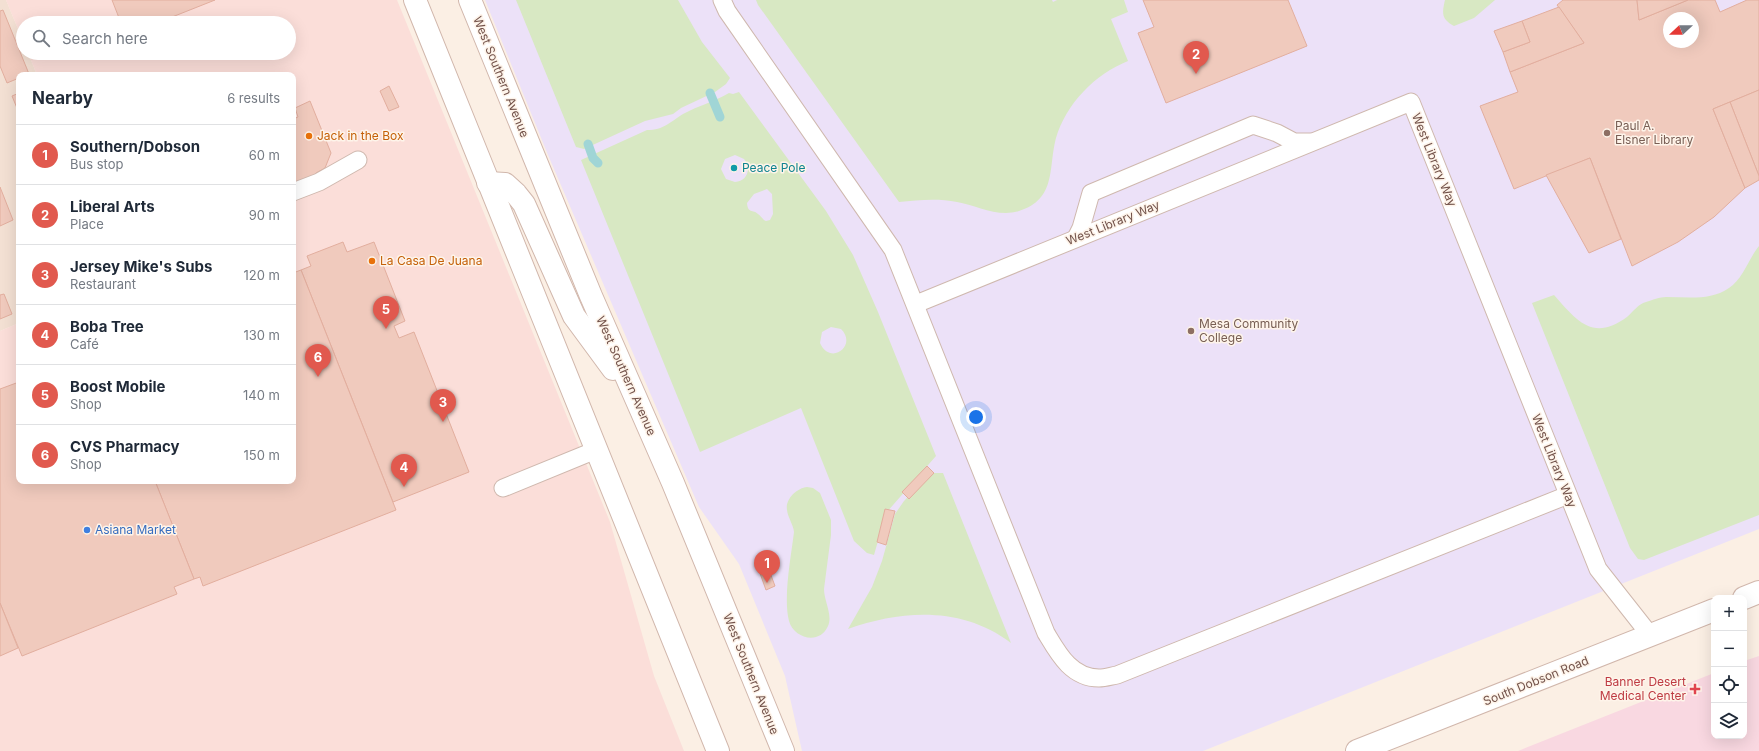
<!DOCTYPE html>
<html lang="en">
<head>
<meta charset="utf-8">
<style>
  :root { --surface:#fff; --page:#f6f6f7; --text:#1f2937; --muted:#747a83; --line:#e0e1e3; --accent:#e1594e }
  body { margin:0; font-family:Inter,sans-serif; background:var(--page); color:var(--text) }
  .controls { position:absolute; right:12px; bottom:12px; display:grid; overflow:hidden; border-radius:8px; box-shadow:0 4px 16px #0002 }
  .controls button { width:36px; height:36px; display:grid; place-items:center; padding:0; border:0; border-bottom:1px solid var(--line); background:var(--surface); color:var(--text); font:20px sans-serif }
  .compass { position:absolute; left:1663px; top:12px; width:36px; height:36px; border-radius:50%; background:var(--surface); box-shadow:0 4px 16px #0002; rotate:248deg }
  .you { position:absolute; left:976px; top:417px; width:14px; height:14px; margin:-10px; border:3px solid #fff; border-radius:50%; background:#1a73e8; box-shadow:0 0 0 6px #1a73e833 }
  .badge { display:grid; place-items:center; width:26px; height:26px; border-radius:50%; background:var(--accent); color:#fff; font-size:13px; font-weight:700 }
  .pin { position:absolute; translate:-50% -33px; filter:drop-shadow(0 1px 2px #0008) }
  .pin::after { content:''; position:absolute; top:21px; width:14px; height:12px; background:inherit; clip-path:polygon(0 0,100% 0,50% 100%) }
  .list { margin:0; padding:0; list-style:none }
  h2 { display:flex; justify-content:space-between; align-items:center; height:52px; margin:0; padding:0 16px; font-size:17px }
  h2 small { font-size:13px; font-weight:400; color:var(--muted) }
  .list li { display:grid; grid-template-columns:26px 1fr auto; gap:12px; align-items:center; box-sizing:border-box; height:60px; padding:0 16px; border-top:1px solid var(--line) }
  .list b { display:block; font-size:15px; white-space:nowrap }
  .list p { margin:0; font-size:13px; white-space:nowrap; color:var(--muted) }
  .list em { font-size:13px; font-style:normal; color:var(--muted) }
  .icon { flex:none; width:22px; height:22px; fill:none; stroke:currentColor; stroke-width:2; stroke-linecap:round; stroke-linejoin:round }
  .map { position:relative; flex:none; width:1759px; height:751px; overflow:hidden }
  .search { position:absolute; background:var(--surface); box-shadow:0 4px 16px #0002; left:16px; top:16px; width:280px; height:44px; display:flex; align-items:center; gap:10px; box-sizing:border-box; padding:0 14px; border-radius:22px; color:var(--muted); font-size:15px }
  .panel { position:absolute; background:var(--surface); box-shadow:0 4px 16px #0002; left:16px; top:72px; width:280px; height:412px; border-radius:8px }
  .map>svg:first-child { display:block }
  .residential { fill:#f3e0d3 }
  .commercial { fill:#fbded9 }
  .education { fill:#ece1f8; fill-rule:evenodd }
  .medical { fill:#f9d8e1 }
  .green { fill:#d8e8c3; fill-rule:evenodd }
  .lines { fill:none; stroke-linecap:round; stroke-linejoin:round }
  .stream { stroke:#a0d5d6; stroke-width:9 }
  .building { fill:#f0cabd; stroke:#e2ae9e; fill-rule:evenodd }
  .lane-casing { stroke:#cfb8ae; stroke-width:19 }
  .secondary-casing { stroke:#d1b7ac; stroke-width:24 }
  .lane { stroke:#fff; stroke-width:17 }
  .secondary { stroke:#fff; stroke-width:22 }
  .education-dot { fill:#8d6e63; stroke:#fef4ea; stroke-width:1.5 }
  .food-dot { fill:#e8710a; stroke:#fef4ea; stroke-width:1.5 }
  .culture-dot { fill:#0f9aa8; stroke:#fef4ea; stroke-width:1.5 }
  .shop-dot { fill:#3f7fe0; stroke:#fef4ea; stroke-width:1.5 }
  .health-dot { fill:#e0444e; stroke:#fef4ea; stroke-width:1.5 }
  .labels { text-anchor:middle; stroke-width:3; stroke-linejoin:round; paint-order:stroke }
  .street-label { font-size:12px; fill:#73534b; stroke:#fef4ea }
  .education-label { font-size:12px; fill:#785e54; stroke:#fef4ea; text-anchor:start }
  .food-label { font-size:12px; fill:#c56008; stroke:#fef4ea; text-anchor:start }
  .culture-label { font-size:12px; fill:#0d838f; stroke:#fef4ea; text-anchor:start }
  .shop-label { font-size:12px; fill:#366cbe; stroke:#fef4ea; text-anchor:start }
  .health-label { font-size:12px; fill:#be3a42; stroke:#fef4ea; text-anchor:end }
</style>
</head>
<body>
<div class="map">
<svg width="1759" height="751" viewBox="0 0 1759 751">
  <rect width="100%" height="100%" fill="#fbefe4"/>
  <polygon class="residential" points="0,0 6,0 23,41 23,53 28,53 37,75 19,75 19,323 0,331"/>
  <polygon class="commercial" points="6,0 397,0 610,522 654,676 684,751 0,751 0,331 19,323 19,481 293,481 293,75 37,75 28,53 289,53 289,23 23,23 23,41"/>
  <path class="education" d="M485 0H1759V529L1203 751H802L785 676 739 564 699 507 548 155ZM1669 18H1693V42H1669Z"/>
  <polygon class="medical" points="1759,656 1759,751 1518,751 1714,673 1714,736 1744,736 1744,661"/>
  <g class="green">
    <polygon points="516,0 678,0 702,42 730,78 726,84 715,92 681,108 673,114 645,121 584,149 576,147"/>
    <path d="M756 0H1052L1053 2 1057 0H1124L1128 12 1111 19 1128 61C1095 74 1066 104 1056 138 1048 168 1057 199 1019 211 998 218 976 205 957 202 938 198 918 200 899 202L758 5Z"/>
    <path d="M1445 0H1495L1474 18 1454 26C1441 19 1442 13 1445 0Z"/>
    <path d="M739 92 826 211 853 255 878 312 936 456 886 513 874 555 867 553 854 541 801 408 700 452 581 160 647 130C664 130 670 122 683 114 698 106 713 102 729 93L733 94ZM735 155 744 159C752 169 747 181 735 182L726 179 721 169 725 159ZM767 189 772 194 773 214 770 220 766 221C762 219 761 216 758 214 753 209 748 214 747 203L754 194ZM831 327 841 329C858 346 830 366 820 343L822 332Z"/>
    <path d="M1759 246V515L1644 560 1638 559 1630 548 1532 303 1554 295C1577 321 1593 342 1627 317 1633 312 1638 304 1646 302 1652 300 1660 297 1666 297 1688 297 1710 301 1729 288 1743 279 1749 258 1759 246Z"/>
    <path d="M931 473H943L1011 643C962 606 902 610 848 629L872 587 882 561 895 514 904 501Z"/>
    <path d="M807 487 813 488 820 493 831 520V535L824 589C824 601 833 615 828 626 820 645 794 639 789 621 783 598 791 557 794 532 793 524 788 518 787 510 785 499 797 488 807 487Z"/>
  </g>
  <g class="lines">
    <g class="stream">
      <polyline points="710,93 720,117"/>
      <polyline points="588,144 593,158 598,163"/>
    </g>
  </g>
  <g class="building">
    <polygon points="112,0 215,0 157,23 121,23"/>
    <polygon points="1143,0 1288,0 1307,46 1166,103 1138,33 1154,27"/>
    <path d="M1563 0H1637L1639 20 1688 0H1715L1720 12 1747 0H1759V90L1713 109 1745 188 1714 217 1678 242 1632 266 1590 158 1514 189 1480 106 1518 92 1510 72 1584 43 1557 5ZM1669 18H1693V42H1669Z"/>
    <polygon points="1637,0 1688,0 1639,20"/>
    <polygon points="1559,7 1584,43 1510,72 1503,52 1530,42 1522,21"/>
    <polygon points="3,10 29,74 19,75 19,78 7,83 0,66 0,11"/>
    <polygon points="1522,21 1530,42 1503,52 1494,31"/>
    <polygon points="389,86 399,107 389,111 380,91"/>
    <polygon points="1759,90 1759,176 1730,102"/>
    <polygon points="19,93 19,113 12,96"/>
    <polygon points="310,101 331,153 325,168 316,173 316,178 293,188 293,119 298,117 295,108"/>
    <polygon points="1730,102 1759,176 1759,180 1745,188 1713,109"/>
    <polygon points="1590,158 1621,239 1589,253 1546,175"/>
    <polygon points="0,187 13,220 0,226"/>
    <polygon points="343,242 347,252 374,242 405,321 394,326 399,338 414,332 469,472 393,502 301,270 311,266 307,256"/>
    <polygon points="301,270 396,510 203,586 200,577 194,579 155,481 293,481 293,273"/>
    <polygon points="4,294 12,314 0,319 0,295"/>
    <polygon points="19,382 19,481 155,481 194,579 174,587 177,594 22,656 0,603 0,389"/>
    <polygon points="927,466 934,473 909,499 902,492"/>
    <polygon points="885,509 895,511 886,545 877,542"/>
    <polygon points="766,562 775,586 766,590 757,565"/>
    <polygon points="0,603 18,648 0,656"/>
  </g>
  <g class="lines">
    <g class="lane-casing">
      <g id="lane">
        <path d="M722 0 727 11 893 250 1046 633C1058 653 1071 678 1099 678 1105 678 1111 676 1117 675L1568 495"/>
        <polyline points="293,192 319,182 358,160"/>
        <polyline points="1076,238 1081,228 1091,193 1253,125 1277,133 1294,142 1310,142"/>
        <polyline points="916,304 1411,102 1598,569 1650,635"/>
        <polyline points="503,488 596,450"/>
      </g>
    </g>
    <g class="secondary-casing">
      <g id="secondary">
        <polyline points="415,0 718,751"/>
        <polyline points="470,0 591,296 673,483 783,751"/>
        <polyline points="488,183 505,184 516,194 524,204 574,316 613,369"/>
        <polyline points="1744,598 1759,592"/>
        <polyline points="1357,751 1714,610"/>
      </g>
    </g>
    <use href="#lane" class="lane"/>
    <use href="#secondary" class="secondary"/>
  </g>
  <g class="education-dot">
    <circle cx="1607" cy="133" r="4"/>
    <circle cx="1191" cy="331" r="4"/>
  </g>
  <g class="food-dot">
    <circle cx="309" cy="136" r="4"/>
    <circle cx="372" cy="261" r="4"/>
  </g>
  <circle class="culture-dot" cx="734" cy="168" r="4"/>
  <circle class="shop-dot" cx="87" cy="530" r="4"/>
  <path class="health-dot" d="M1693 683h4v4h4v4h-4v4h-4v-4h-4v-4h4z"/>
  <g class="labels">
    <g class="street-label">
      <text transform="translate(501 77) rotate(68)" y="4">West Southern Avenue</text>
      <text transform="translate(1434 160) rotate(68)" y="4">West Library Way</text>
      <text transform="translate(1113 223) rotate(-22)" y="4">West Library Way</text>
      <text transform="translate(626 376) rotate(66)" y="4">West Southern Avenue</text>
      <text transform="translate(1554 461) rotate(68)" y="4">West Library Way</text>
      <text transform="translate(751 674) rotate(68)" y="4">West Southern Avenue</text>
      <text transform="translate(1536 681) rotate(-22)" y="4">South Dobson Road</text>
    </g>
    <g class="education-label">
      <text x="1615" y="130">Paul A.<tspan x="1615" dy="14">Elsner Library</tspan></text>
      <text x="1199" y="328">Mesa Community<tspan x="1199" dy="14">College</tspan></text>
    </g>
    <g class="food-label">
      <text x="317" y="140">Jack in the Box</text>
      <text x="380" y="265">La Casa De Juana</text>
    </g>
    <g class="culture-label">
      <text x="742" y="172">Peace Pole</text>
    </g>
    <g class="shop-label">
      <text x="95" y="534">Asiana Market</text>
    </g>
    <g class="health-label">
      <text x="1686" y="686">Banner Desert<tspan x="1686" dy="14">Medical Center</tspan></text>
    </g>
  </g>
</svg>
<div class="controls">
<button>+</button>
<button>−</button>
<button><svg class="icon" aria-label="locate" viewBox="0 0 24 24"><circle cx="12" cy="12" r="6"/><path d="M12 2v4M12 18v4M2 12h4M18 12h4"/></svg></button>
<button><svg class="icon" aria-label="layers" viewBox="0 0 24 24"><path d="M12 4l9 5-9 5-9-5zM3 14l9 5 9-5"/></svg></button>
</div>
<svg class="compass" viewBox="-18 -18 36 36"><path d="M0-13l5 13h-10z" fill="#e53935"/><path d="M0 13l5-13h-10z" fill="#747a83"/></svg>
<div class="you"></div>
<div class="pin badge" style="left:767px;top:583px">1</div>
<div class="pin badge" style="left:1196px;top:74px">2</div>
<div class="pin badge" style="left:443px;top:422px">3</div>
<div class="pin badge" style="left:404px;top:487px">4</div>
<div class="pin badge" style="left:386px;top:329px">5</div>
<div class="pin badge" style="left:318px;top:377px">6</div>
<div class="search"><svg class="icon" aria-label="search" viewBox="0 0 24 24"><circle cx="10" cy="10" r="6"/><path d="M15 15l6 6"/></svg>Search here</div>
<section class="panel">
<h2>Nearby<small>6 results</small></h2>
<ul class="list">
<li><span class="badge">1</span><div><b>Southern/Dobson</b><p>Bus stop</p></div><em>60 m</em></li>
<li><span class="badge">2</span><div><b>Liberal Arts</b><p>Place</p></div><em>90 m</em></li>
<li><span class="badge">3</span><div><b>Jersey Mike's Subs</b><p>Restaurant</p></div><em>120 m</em></li>
<li><span class="badge">4</span><div><b>Boba Tree</b><p>Café</p></div><em>130 m</em></li>
<li><span class="badge">5</span><div><b>Boost Mobile</b><p>Shop</p></div><em>140 m</em></li>
<li><span class="badge">6</span><div><b>CVS Pharmacy</b><p>Shop</p></div><em>150 m</em></li>
</ul>
</section>
</div>
</body>
</html>
